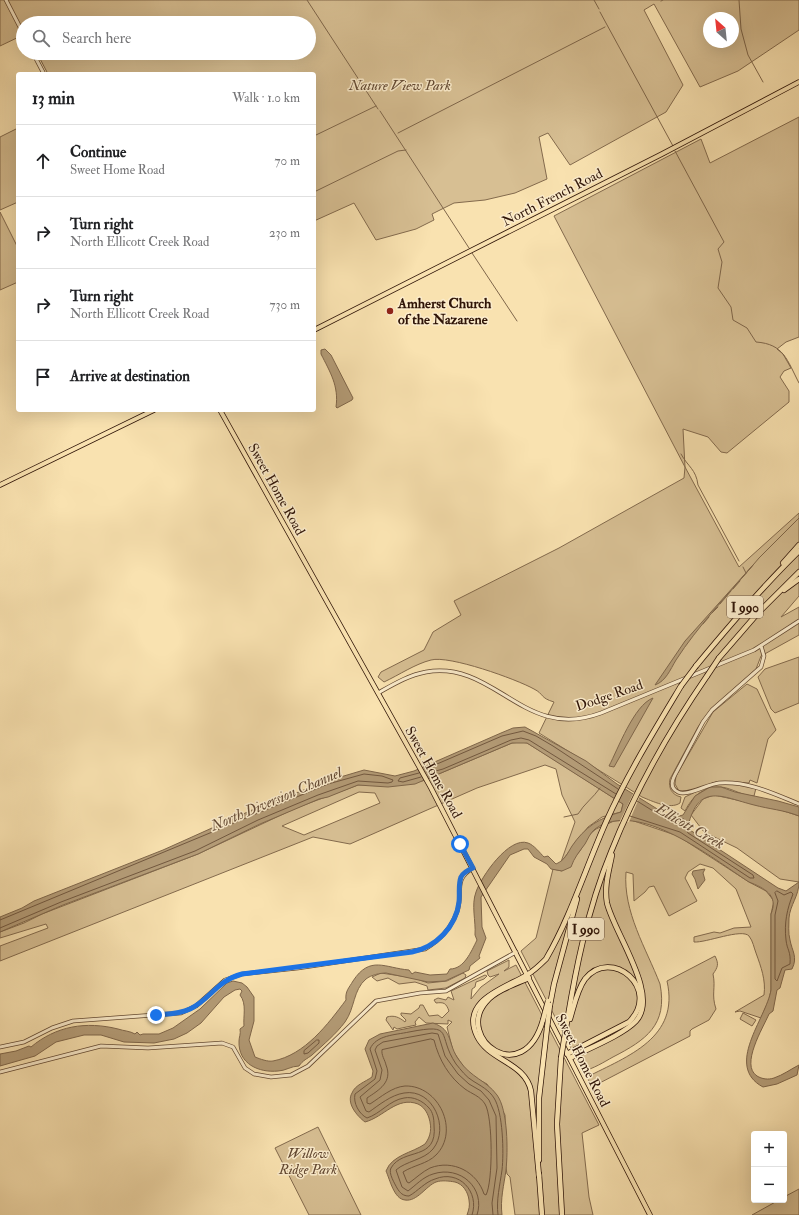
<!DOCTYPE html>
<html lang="en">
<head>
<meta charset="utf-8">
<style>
  :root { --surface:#fff; --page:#f6f6f6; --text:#202124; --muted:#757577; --line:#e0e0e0 }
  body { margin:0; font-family:"IM FELL Double Pica",serif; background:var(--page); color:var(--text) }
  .controls { position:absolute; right:12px; bottom:12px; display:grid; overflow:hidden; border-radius:4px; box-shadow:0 4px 16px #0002 }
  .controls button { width:36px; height:36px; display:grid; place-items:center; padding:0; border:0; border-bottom:1px solid var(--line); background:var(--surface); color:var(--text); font:20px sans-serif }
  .compass { position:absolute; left:703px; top:12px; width:36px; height:36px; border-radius:50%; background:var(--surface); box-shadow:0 4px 16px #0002; rotate:333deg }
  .stop { position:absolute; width:12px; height:12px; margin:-9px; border:3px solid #1a73e8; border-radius:50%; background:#fff }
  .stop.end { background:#1a73e8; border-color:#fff; box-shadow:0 1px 4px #0008 }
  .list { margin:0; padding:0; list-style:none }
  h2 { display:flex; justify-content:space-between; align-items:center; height:52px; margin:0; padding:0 16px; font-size:17px }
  h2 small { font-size:13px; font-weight:400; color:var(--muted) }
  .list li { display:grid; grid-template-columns:26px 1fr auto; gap:12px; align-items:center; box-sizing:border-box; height:72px; padding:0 16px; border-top:1px solid var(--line) }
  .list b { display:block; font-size:15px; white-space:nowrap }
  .list p { margin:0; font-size:13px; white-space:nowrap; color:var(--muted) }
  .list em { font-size:13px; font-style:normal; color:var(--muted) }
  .icon { flex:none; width:22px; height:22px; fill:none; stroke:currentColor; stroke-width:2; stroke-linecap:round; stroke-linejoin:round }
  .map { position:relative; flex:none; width:799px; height:1215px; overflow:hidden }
  .search { position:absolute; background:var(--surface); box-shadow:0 4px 16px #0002; left:16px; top:16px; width:300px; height:44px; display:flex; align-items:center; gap:10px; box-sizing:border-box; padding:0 14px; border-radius:22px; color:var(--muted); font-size:15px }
  .panel { position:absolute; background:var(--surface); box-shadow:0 4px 16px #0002; left:16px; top:72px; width:300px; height:340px; border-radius:4px }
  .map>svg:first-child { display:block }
  .green { fill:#d7bf93; stroke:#836a4d; fill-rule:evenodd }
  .water { fill:#b49c77; stroke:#7f664a }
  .pier { fill:#f9e2b0 }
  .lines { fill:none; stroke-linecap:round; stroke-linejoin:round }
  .shore { stroke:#72583f; stroke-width:1 }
  .stream { stroke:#7f664a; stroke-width:1 }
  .minor-casing { stroke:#624831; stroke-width:4.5 }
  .major-casing { stroke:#2f1407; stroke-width:5.5 }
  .highway-casing { stroke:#2f1407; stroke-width:6 }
  .minor { stroke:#fbeccc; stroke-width:3 }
  .major { stroke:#f9e2b0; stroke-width:4 }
  .highway { stroke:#f9e2b0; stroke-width:4.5 }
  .highway-bridge-casing { stroke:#2f1407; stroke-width:6; stroke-linecap:butt }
  .highway-bridge { stroke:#f9e2b0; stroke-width:4.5 }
  .route { stroke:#1a73e8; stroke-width:5 }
  .poi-dot { fill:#8f2418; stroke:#fbeccc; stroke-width:1.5 }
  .labels { text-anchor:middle; stroke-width:3; stroke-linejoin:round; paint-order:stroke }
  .shield { fill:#fbeccc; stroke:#6c5542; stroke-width:1 }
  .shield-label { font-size:13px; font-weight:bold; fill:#2f1407 }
  .park-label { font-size:14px; font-style:italic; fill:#614731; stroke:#fbeccc }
  .street-label { font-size:14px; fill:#2f1407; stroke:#fbeccc }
  .poi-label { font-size:14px; font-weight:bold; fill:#2f1407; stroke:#fbeccc; text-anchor:start }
  .water-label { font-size:15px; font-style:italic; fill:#644a34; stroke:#fbeccc }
</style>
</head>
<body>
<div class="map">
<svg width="799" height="1215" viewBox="0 0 799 1215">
  <rect width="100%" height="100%" fill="#f9e2b0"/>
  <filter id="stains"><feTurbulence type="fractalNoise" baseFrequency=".005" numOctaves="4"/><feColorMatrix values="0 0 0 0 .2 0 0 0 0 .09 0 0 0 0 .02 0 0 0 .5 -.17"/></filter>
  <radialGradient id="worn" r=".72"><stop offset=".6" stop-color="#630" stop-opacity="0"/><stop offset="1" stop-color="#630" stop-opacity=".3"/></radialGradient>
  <g class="green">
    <path d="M0 0H799V30L738 71 700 87 654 4 644 10 683 85 666 112 570 165 548 133 539 137 547 179 515 193 485 200 454 203 432 214 434 220 416 229 376 240 354 203 314 221V74H48L37 53H309V23H44L43 21 23 23V35L0 46ZM709 18H733V42H709Z"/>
    <path d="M799 117V337L786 342 777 349 783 354 791 368 784 371 780 377 789 391V402L727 453 721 452 708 437 683 429 685 467 739 567 799 513V596L781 617 799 607V635L761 656 756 669 711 709 698 727 670 779C668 788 672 795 681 797L680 803C670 810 652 801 642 797L539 733 554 702C540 698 544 694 534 689 516 679 449 655 431 660 415 664 399 675 384 682L378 677 381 672 424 650 433 632 461 615 454 601 559 548 684 478 685 467 554 216 701 139 710 163Z"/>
    <polygon points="18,128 18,202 0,210 0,137"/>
    <polygon points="0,212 18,248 18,282 0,290"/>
    <polygon points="799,657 799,703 775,713 771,709 758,677 765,669"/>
    <polygon points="747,684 757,689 776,730 768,739 757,783 750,780 749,783 716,782 689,791 679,791 675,784 676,776 713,712"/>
    <path d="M521 742 527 743 553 759 623 804 621 812 602 817 588 827 561 862 575 822 562 795 556 769 545 765 477 788 350 844 313 837 0 961V946L48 928 46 924 0 938V932L24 923 42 914 198 854 296 808 358 785 422 781 512 743ZM359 792 375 793 380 803 304 835 282 826Z"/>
    <path d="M719 784H737L756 788 754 796C742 796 732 788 721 787 703 786 692 797 685 811L681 808 685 797 708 786Z"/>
    <polygon points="714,795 778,809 799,816 799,882 780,879 737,848 704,832 691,815 703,799"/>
    <path d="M631 820 678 836 749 882 766 891 774 901 771 914V990L769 1000 761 1018 740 1011 735 1012 764 995C766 980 761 967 756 953 754 948 753 941 749 936 742 928 706 943 694 942V937L714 932 720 933 734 928 751 927 736 889 713 868 700 864 688 872 685 878 697 901 669 916 654 886 649 887 645 892 634 901 633 874 626 872C623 912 646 948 660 984 668 1025 646 1040 613 1057 604 1062 593 1069 583 1071L521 951 536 938 553 869 562 871 580 851 589 835 596 829 614 821Z"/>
    <path d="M715 956C719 964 718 967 713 974 716 988 711 994 716 1009L709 1020 692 1029 690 1031V1036L592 1087 587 1077C628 1056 680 1038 667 981Z"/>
    <path d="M509 960V967L504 971 516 965 599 1125 582 1133 589 1197 593 1215H515L510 1177 507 1174 506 1168 505 1115 487 1084 474 1077 465 1069 453 1051 447 1027 452 1022 448 1020V1024L426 1023 419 1017 415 1022 416 1025 397 1029 394 1027 393 1030 386 1020 387 1017C394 1015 399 1017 405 1022L406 1020 401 1015V1013L411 1014 419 1008 420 1005H423L429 1016 438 1015 442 1018 449 1011C446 1003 444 1002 436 1003L434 1000 438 998 446 1000 448 997 454 1000 451 991 485 975 487 976 484 979 476 982 475 987 472 989 471 999 481 987 499 974 490 977 488 975 487 971Z"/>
    <polygon points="381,973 414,978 428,983 447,981 463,973 466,975 465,978 446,988 428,990 427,986 415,982 399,984 388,978 377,981 372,977"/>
    <polygon points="743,1013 756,1020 752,1026 740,1019"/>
    <polygon points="318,1127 361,1215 309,1215 275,1148"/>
    <polygon points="799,1189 799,1215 752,1215 779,1200 784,1200 784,1197"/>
  </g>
  <g class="water">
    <path d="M325 349 331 355 353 398 352 400 337 408 336 407C339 386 330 372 321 354V350Z"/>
    <path d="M753 565C727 596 698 626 676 660 670 670 666 681 655 685L685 641Z"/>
    <path d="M653 698 614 767 609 766C618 749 634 705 653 698Z"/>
    <path d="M525 727 586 761 617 784 667 815 673 814 675 811 679 816 683 815 695 796 710 787H721L735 792 778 801 799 807V816C784 810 769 809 754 805 722 797 699 782 688 826L690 830 778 888 786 891 799 882C799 896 790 905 789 918 789 924 788 933 790 940 792 951 798 957 792 969L785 970 780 988 777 990 773 1011 769 1014C763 1028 740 1065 757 1076 762 1079 768 1080 774 1078 783 1075 791 1069 799 1065L797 1075 777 1084 763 1087C724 1066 766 1019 771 990V914C779 895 764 888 749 882 713 859 638 798 595 829 590 833 588 839 585 844 579 852 574 858 571 867L562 871 551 869 547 864 534 857 528 849H524L510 855 481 897 482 927 486 938 479 956 480 958 470 966 469 970 445 981 428 982 386 973C380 973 371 975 366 979 353 990 355 1008 345 1022 336 1034 324 1044 312 1055 307 1059 303 1060 299 1066 291 1066 285 1071 278 1071 259 1073 238 1064 239 1041 239 1037 241 1034 240 1029L244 1026C243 1016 247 1004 240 995L242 991 240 989 235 990 224 997 201 1023 187 1033 174 1039 154 1043 124 1042 101 1035H84L56 1042 35 1056 0 1066V1054L16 1051 29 1046 31 1047C56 1026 86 1021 118 1029 124 1031 130 1031 135 1034L137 1032 140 1035 143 1034H159L173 1028 200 1009 227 983 233 981 242 983 247 987 254 997V1021L249 1040 255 1057C260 1059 268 1062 273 1061 305 1055 328 1024 346 1000 345 991 349 988 353 981 370 955 385 968 409 970L412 974 415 972 430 975 447 974 450 969C464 969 471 952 477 940L475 935C476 921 471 905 476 892 481 877 509 836 528 843 534 845 540 853 544 857L548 856 556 864C565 860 567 854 572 846 585 827 599 818 621 812L623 804 527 743H512L415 784 388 787 358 785 328 797 319 799 260 824 198 854 63 905 0 932V917L22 908 34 901 163 850 252 810 327 781 364 770 395 776 414 771 501 733 513 728Z"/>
    <polygon points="705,869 703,873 705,880 698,889 695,879 692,874 693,871"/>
    <path d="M433 1023C454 1030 447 1044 459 1060 471 1078 486 1080 497 1095 508 1110 508 1151 506 1170 504 1185 500 1199 502 1215H467C469 1209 470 1206 469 1200 468 1192 463 1184 455 1182 449 1181 442 1180 436 1182 426 1186 417 1202 405 1200 394 1199 390 1180 386 1171 392 1155 412 1153 425 1144 431 1136 432 1128 429 1118 427 1112 424 1107 418 1104 397 1096 384 1117 365 1122 357 1116 346 1103 352 1093 355 1085 365 1082 372 1077L373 1071 365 1049 369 1040 380 1034Z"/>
  </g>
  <polygon class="pier" points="634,792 640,796 629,822 619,823"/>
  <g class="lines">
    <g class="shore">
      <polyline points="419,773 400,778 398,781 403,782 421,777"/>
      <polyline points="616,794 529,740 521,738 511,740 443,769 432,772 430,770 437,764 502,736 523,731 536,736 553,746 618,789"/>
      <polyline points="630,816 680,832 750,878 754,878 753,875 688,833 684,827 684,819 666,819 637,801"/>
      <path d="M777 891 784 895 791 892 793 894C787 909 784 923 786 940 787 950 791 951 790 964L782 968 777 981 775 979V915L778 901 775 893Z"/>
      <polyline points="0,920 328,784 364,774 382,776 393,780 392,782 388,783 358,781 318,795 258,820 195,851 61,902 0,928"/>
      <path d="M431 1039 434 1040C439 1060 449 1077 465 1089 472 1094 480 1096 485 1104 493 1117 493 1182 486 1195L484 1194C477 1172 453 1159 430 1168 422 1172 416 1178 409 1183L407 1182 403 1172C414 1165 427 1164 436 1155 460 1131 439 1085 405 1086 392 1087 381 1097 370 1104L367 1103V1098C379 1090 393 1082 386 1065 385 1060 381 1055 382 1050Z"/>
      <polygon points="317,1040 319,1040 319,1043 308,1053 304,1054 304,1051"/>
      <path d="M472 1215C480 1192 459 1169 435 1179 425 1182 418 1191 409 1196 403 1196 400 1193 397 1188 395 1184 388 1173 391 1168 403 1147 438 1162 434 1125 434 1119 433 1112 429 1108 423 1101 413 1096 404 1098 390 1100 380 1114 367 1118 359 1114 353 1103 355 1094L375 1079 377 1071 370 1049C376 1035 395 1035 409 1032 456 1023 436 1034 456 1064 461 1070 466 1077 473 1081 481 1086 489 1090 494 1098 503 1112 504 1153 502 1170 500 1185 496 1200 498 1215"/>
      <path d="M477 1215C486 1188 460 1165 433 1174 423 1177 416 1185 408 1191L402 1187 396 1170C406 1161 424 1160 433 1149 450 1128 433 1088 404 1093 391 1095 379 1105 369 1112L366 1111 360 1097 380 1080 382 1070 375 1050 377 1046 383 1042 432 1033 438 1034 445 1056 458 1074 469 1084 481 1091 489 1100 496 1116 497 1168 492 1203 493 1215"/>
    </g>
    <g class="stream">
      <polyline points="307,0 378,109"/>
      <polyline points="594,0 599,9"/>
      <polyline points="739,0 741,29 748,55 763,82"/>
      <polyline points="661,1 663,0"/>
      <polyline points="600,12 673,146"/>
      <polyline points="380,111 469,248"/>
      <polyline points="398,133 605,27"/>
      <polyline points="314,136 376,106"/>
      <path d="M675 151 724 242 718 249 722 262 718 288 731 307 733 320 747 328 756 342C784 344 787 360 799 383"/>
      <polyline points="314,192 398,151 406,150"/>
      <polyline points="472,253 517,321"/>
      <path d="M681 454C688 467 696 469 698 485L739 561"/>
      <polyline points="743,567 746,573"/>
      <polyline points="742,578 759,558 799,518"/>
      <polyline points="733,589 740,581"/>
      <polyline points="720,604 731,591"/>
      <polyline points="712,613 718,607"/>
      <polyline points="703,624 709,617"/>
      <path d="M564 817 578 814C584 804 593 798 600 788"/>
    </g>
    <g class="minor-casing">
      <g id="minor">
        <polyline points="6,0 23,33"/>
        <polyline points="33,53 44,74"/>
        <path d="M761 646 764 656 761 667 712 710 703 722 677 771C673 778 668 787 678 792 686 797 708 784 719 783 748 781 772 793 799 804"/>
        <path d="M378 693C394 684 409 675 426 672 496 660 523 742 601 713L754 650 799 621"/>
        <path d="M0 1047 24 1042 52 1028 73 1021 181 1013 196 1006 225 980 242 974 298 968 425 949C439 941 451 928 457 912 464 893 452 880 473 868"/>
        <polyline points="0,1072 101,1046 148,1048 222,1043 233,1047 245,1068 254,1074 271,1077 291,1075 308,1066 376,1001 420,993 446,991 516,952"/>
      </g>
    </g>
    <g class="major-casing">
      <g id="major">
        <polyline points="314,330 662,154 799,82"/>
        <polyline points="220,410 431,788 650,1215"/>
        <polyline points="0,485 154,410"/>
      </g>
    </g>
    <g class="highway-casing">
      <g id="highway">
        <polyline points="783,563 799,545"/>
        <polyline points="784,590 799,579"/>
        <polyline points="719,658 758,613 799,572"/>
        <path d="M696 666C729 626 762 587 799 551"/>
        <path d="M529 978C515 984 495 991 486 1002 455 1038 523 1090 543 1020"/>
        <polyline points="550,1005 554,984 577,899"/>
        <path d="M565 1034C575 972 587 910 611 852 636 789 669 731 707 676"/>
        <path d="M567 1054 629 1022C662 989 611 946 585 979 577 990 574 1006 570 1019"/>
        <polyline points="561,1058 557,1124 562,1215"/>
        <path d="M570 1058C587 1049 623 1035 636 1021 660 995 614 933 607 903 604 886 609 871 612 855"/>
        <polyline points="539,1160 539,1098 547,1028"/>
        <polyline points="539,1174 542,1215"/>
        <path d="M539 1176 531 1091C525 1062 489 1061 477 1036 460 1000 505 988 527 975 535 970 540 965 546 959 571 916 586 867 606 822 627 775 654 731 681 686"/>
      </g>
    </g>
    <use href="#minor" class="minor"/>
    <use href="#major" class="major"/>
    <use href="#highway" class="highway"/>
    <g class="highway-bridge-casing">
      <g id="highway-bridge">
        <polyline points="707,676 719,658"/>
        <polyline points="681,686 696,666"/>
        <polyline points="543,1020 548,1001"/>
        <polyline points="547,1028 550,1005"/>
        <polyline points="561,1058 565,1034"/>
      </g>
    </g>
    <use href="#highway-bridge" class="highway-bridge"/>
  </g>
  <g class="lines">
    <path class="route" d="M156 1015C168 1014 180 1014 190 1009 211 999 216 981 242 974L412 952C436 947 456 927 459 902 460 894 458 885 461 877 463 873 468 870 473 868L460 844"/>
  </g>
  <circle class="poi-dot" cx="390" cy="311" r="4"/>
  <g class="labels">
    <g class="shield">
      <rect x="727" y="596" width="36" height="22" rx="3"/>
      <rect x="568" y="918" width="36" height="22" rx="3"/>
    </g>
    <g class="shield-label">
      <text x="745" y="612">I 990</text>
      <text x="586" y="934">I 990</text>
    </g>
    <g class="park-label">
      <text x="400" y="90">Nature View Park</text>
      <text x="308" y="1158">Willow<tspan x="308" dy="16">Ridge Park</tspan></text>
    </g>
    <g class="street-label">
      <text transform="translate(552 197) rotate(-27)" y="5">North French Road</text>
      <text transform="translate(277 489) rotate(61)" y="5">Sweet Home Road</text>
      <text transform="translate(609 695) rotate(-19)" y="5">Dodge Road</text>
      <text transform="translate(434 772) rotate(61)" y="5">Sweet Home Road</text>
      <text transform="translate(583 1060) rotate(63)" y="5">Sweet Home Road</text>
    </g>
    <g class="poi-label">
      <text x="398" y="308">Amherst Church<tspan x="398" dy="16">of the Nazarene</tspan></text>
    </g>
    <g class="water-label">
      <text transform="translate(276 799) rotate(-23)" y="5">North Diversion Channel</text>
      <text transform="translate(690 826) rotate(30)" y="5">Ellicott Creek</text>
    </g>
  </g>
  <rect width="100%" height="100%" filter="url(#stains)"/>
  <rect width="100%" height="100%" fill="url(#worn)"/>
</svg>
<div class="controls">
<button>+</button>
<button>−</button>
</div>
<svg class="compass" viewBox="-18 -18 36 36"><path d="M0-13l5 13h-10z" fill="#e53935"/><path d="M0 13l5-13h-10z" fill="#757577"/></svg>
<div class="stop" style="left:460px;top:844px"></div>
<div class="stop end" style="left:156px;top:1015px"></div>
<div class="search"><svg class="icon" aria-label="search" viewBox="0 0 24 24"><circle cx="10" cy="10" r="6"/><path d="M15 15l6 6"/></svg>Search here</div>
<section class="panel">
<h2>13 min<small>Walk · 1.0 km</small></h2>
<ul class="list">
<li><svg class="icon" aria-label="ahead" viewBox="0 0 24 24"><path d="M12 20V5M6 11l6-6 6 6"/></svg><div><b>Continue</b><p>Sweet Home Road</p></div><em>70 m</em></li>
<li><svg class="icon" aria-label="right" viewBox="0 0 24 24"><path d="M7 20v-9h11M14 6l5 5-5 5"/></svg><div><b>Turn right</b><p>North Ellicott Creek Road</p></div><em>230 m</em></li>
<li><svg class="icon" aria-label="right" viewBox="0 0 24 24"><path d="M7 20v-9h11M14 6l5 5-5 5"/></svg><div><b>Turn right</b><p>North Ellicott Creek Road</p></div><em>730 m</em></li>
<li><svg class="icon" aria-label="arrive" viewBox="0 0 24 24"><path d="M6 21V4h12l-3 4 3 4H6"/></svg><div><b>Arrive at destination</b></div></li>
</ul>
</section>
</div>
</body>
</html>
